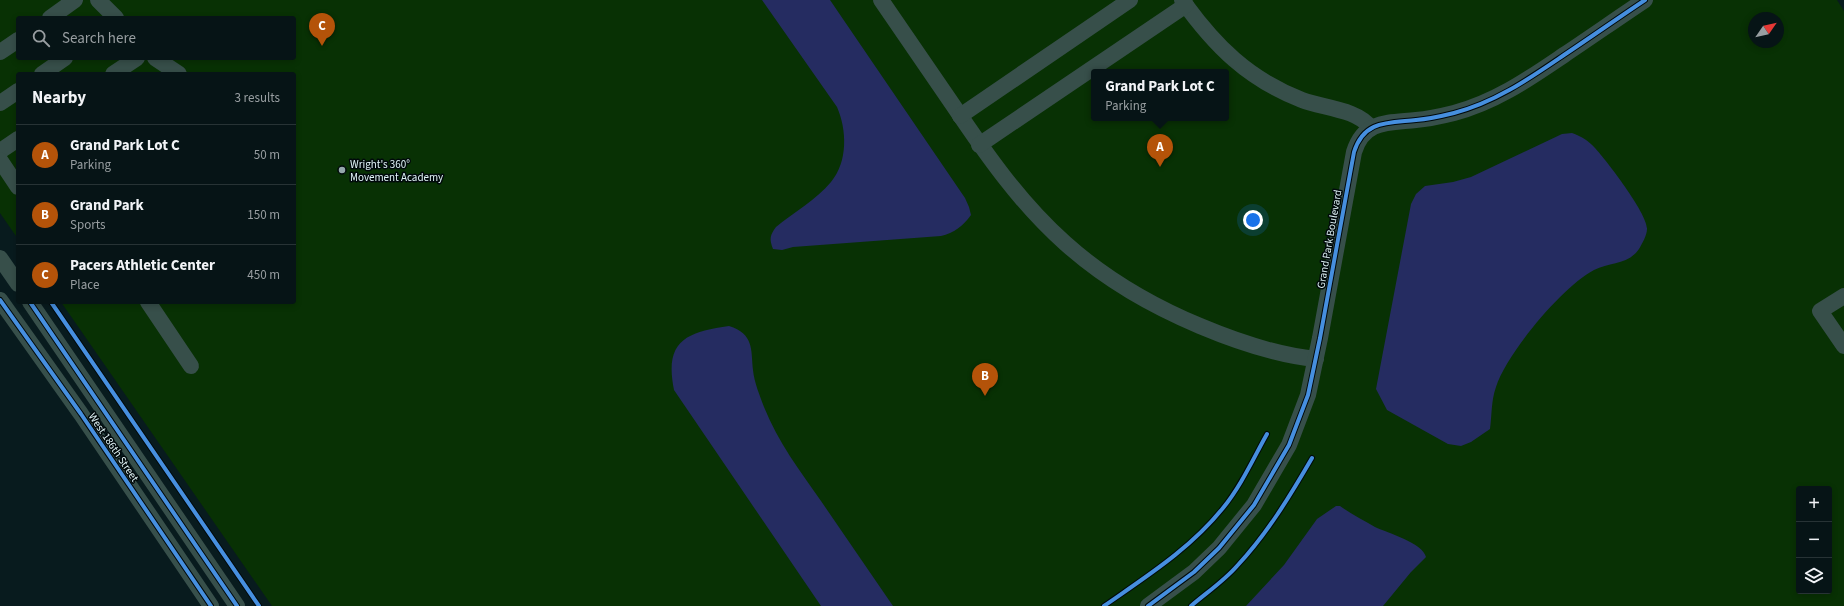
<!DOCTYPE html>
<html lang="en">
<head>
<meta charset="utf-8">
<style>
  :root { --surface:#061416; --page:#0f1d1f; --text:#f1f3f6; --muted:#989ea1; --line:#273335; --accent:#b45309 }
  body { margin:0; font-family:"Source Sans 3",sans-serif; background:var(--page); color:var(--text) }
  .controls { position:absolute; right:12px; bottom:12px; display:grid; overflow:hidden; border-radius:4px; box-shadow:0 2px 6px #0003 }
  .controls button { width:36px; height:36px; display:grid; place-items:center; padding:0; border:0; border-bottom:1px solid var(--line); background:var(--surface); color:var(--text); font:20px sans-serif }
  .compass { position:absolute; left:1748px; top:12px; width:36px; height:36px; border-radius:50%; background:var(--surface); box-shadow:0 2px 6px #0003; rotate:56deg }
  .you { position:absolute; left:1253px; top:220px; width:14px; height:14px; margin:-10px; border:3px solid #fff; border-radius:50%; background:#1a73e8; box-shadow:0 0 0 6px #1a73e833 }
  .badge { display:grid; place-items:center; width:26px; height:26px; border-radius:50%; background:var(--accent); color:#fff; font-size:13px; font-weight:700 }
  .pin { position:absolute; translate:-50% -33px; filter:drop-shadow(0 1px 2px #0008) }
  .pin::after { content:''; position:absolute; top:21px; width:14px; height:12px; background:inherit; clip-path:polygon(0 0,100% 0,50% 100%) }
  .popup { position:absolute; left:1091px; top:69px; width:138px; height:52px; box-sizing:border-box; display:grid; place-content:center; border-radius:4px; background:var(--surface); filter:drop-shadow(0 1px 3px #0005); font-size:13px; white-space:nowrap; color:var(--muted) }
  .popup b { font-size:15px; color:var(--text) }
  .popup::after { content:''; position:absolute; left:50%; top:100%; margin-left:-8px; border:8px solid transparent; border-top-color:var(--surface) }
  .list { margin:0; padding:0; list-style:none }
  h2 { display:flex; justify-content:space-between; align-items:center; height:52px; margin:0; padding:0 16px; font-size:17px }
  h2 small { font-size:13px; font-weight:400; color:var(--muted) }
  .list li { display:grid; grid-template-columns:26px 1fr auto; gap:12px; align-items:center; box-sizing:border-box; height:60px; padding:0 16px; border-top:1px solid var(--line) }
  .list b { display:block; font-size:15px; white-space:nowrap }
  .list p { margin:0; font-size:13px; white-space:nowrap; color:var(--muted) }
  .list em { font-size:13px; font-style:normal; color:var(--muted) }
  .icon { flex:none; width:22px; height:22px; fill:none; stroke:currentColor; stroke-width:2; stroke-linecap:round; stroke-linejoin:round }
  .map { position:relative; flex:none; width:1844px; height:606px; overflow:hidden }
  .search { position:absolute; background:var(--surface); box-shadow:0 2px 6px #0003; left:16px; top:16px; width:280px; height:44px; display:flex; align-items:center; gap:10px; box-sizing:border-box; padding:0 14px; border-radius:4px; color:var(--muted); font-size:15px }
  .panel { position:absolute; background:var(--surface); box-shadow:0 2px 6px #0003; left:16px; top:72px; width:280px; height:232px; border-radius:4px }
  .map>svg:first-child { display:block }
  .green { fill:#083104; fill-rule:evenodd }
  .water { fill:#252c61 }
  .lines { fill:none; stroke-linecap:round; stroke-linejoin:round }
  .minor { stroke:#374f4a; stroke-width:16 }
  .cycleway-casing { stroke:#00090b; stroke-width:6 }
  .cycleway { stroke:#468fdf; stroke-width:4 }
  .poi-dot { fill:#94a8ab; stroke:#00090b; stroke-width:1.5 }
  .labels { text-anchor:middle; stroke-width:3; stroke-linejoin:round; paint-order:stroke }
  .poi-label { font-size:11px; fill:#e0f4f7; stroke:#00090b; text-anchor:start }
  .street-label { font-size:11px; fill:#e0f4f7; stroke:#00090b }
</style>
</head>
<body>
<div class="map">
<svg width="1844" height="606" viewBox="0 0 1844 606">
  <rect width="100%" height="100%" fill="#081b1e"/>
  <path class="green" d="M0 0H1837L1844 11V606H272L61 302H294V74H18V239L0 213ZM18 18H294V58H18ZM1754 18H1778V42H1754ZM1094 72H1226V118H1094ZM1799 489H1829V591H1799Z"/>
  <g class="water">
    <path d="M762 0H830L965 198 969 207 971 215C963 226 954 233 941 236L793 247 782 250 773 249C769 239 770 235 776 227 794 212 816 200 831 182 848 162 847 130 837 107Z"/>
    <path d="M1572 133C1581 136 1589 141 1595 148 1606 160 1648 214 1647 229 1647 235 1642 244 1639 249 1628 265 1610 262 1594 270 1562 287 1507 353 1496 387 1491 401 1492 415 1490 429L1471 442 1461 446 1448 444 1387 410 1376 389 1411 204 1416 194 1425 186 1453 182 1471 177 1562 134Z"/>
    <path d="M729 326C754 334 751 349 753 370 754 382 760 396 764 407 778 442 800 471 821 501 845 536 869 571 893 606H821L674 390C664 341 686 332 729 326Z"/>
    <path d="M1336 506H1340C1351 514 1363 520 1375 527 1388 533 1423 543 1426 557L1411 572 1383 606H1246L1284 565 1317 519Z"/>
  </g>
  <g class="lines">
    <g class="minor">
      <polyline points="98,0 116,18"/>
      <path d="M881 0C905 35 929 70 953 105 986 154 1020 203 1065 243 1104 278 1152 306 1200 326 1238 342 1276 355 1316 359"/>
      <path d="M1182 0C1215 46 1248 79 1302 100 1323 108 1357 109 1371 128"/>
      <polyline points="50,18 75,0"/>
      <polyline points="0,52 18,40"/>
      <polyline points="155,58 179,74"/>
      <polyline points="42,74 65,58"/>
      <polyline points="113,74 137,58"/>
      <polyline points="0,103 18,91"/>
      <polyline points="960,116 1130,0"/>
      <polyline points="979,145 1186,5"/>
      <polyline points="0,151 18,139"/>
      <polyline points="0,160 18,187"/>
      <polyline points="0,258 18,284"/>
      <polyline points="1844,296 1820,311 1844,346"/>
      <polyline points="0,300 81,414 211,606"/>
      <polyline points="30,302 237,606"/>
      <polyline points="148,302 191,366"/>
      <path d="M1148 606 1194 572 1219 548 1254 505 1289 445 1308 395 1320 338 1354 152C1364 120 1388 123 1416 120 1429 119 1442 116 1454 113 1496 102 1530 78 1564 55 1591 37 1618 18 1645 0"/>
    </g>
    <g class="cycleway-casing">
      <g id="cycleway">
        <polyline points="0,300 81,414 211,606"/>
        <polyline points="30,302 237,606"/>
        <polyline points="51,302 259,606"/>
        <path d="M1104 606C1147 576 1190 549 1223 508 1241 486 1253 459 1267 434"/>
        <path d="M1148 606 1194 572 1219 548 1254 505 1289 445 1308 395 1320 338 1354 152C1364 120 1388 123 1416 120 1429 119 1442 116 1454 113 1496 102 1530 78 1564 55 1591 37 1618 18 1645 0"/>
        <path d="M1191 606C1206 593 1224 581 1237 566 1267 534 1290 496 1312 458"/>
      </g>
    </g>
    <use href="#cycleway" class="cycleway"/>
  </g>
  <circle class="poi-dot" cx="342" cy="170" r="4"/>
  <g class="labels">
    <g class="poi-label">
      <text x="350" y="168">Wright's 360°<tspan x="350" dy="13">Movement Academy</tspan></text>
    </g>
    <g class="street-label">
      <text transform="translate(1329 239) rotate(-80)" y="4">Grand Park Boulevard</text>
      <text transform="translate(114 447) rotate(56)" y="4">West 186th Street</text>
    </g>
  </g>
</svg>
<div class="controls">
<button>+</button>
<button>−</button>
<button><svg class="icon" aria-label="layers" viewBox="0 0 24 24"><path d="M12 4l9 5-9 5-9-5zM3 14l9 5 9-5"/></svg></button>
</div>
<svg class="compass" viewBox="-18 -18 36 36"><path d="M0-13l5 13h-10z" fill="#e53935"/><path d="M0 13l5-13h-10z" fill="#989ea1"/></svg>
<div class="you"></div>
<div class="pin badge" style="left:1160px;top:167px">A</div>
<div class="popup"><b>Grand Park Lot C</b>Parking</div>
<div class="pin badge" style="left:985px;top:396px">B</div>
<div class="pin badge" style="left:322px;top:46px">C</div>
<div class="search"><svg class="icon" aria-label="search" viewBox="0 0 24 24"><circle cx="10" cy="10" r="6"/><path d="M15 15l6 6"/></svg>Search here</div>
<section class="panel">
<h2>Nearby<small>3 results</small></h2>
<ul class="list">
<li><span class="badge">A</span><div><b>Grand Park Lot C</b><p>Parking</p></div><em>50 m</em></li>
<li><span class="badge">B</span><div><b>Grand Park</b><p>Sports</p></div><em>150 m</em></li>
<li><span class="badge">C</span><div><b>Pacers Athletic Center</b><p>Place</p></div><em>450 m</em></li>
</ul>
</section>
</div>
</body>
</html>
